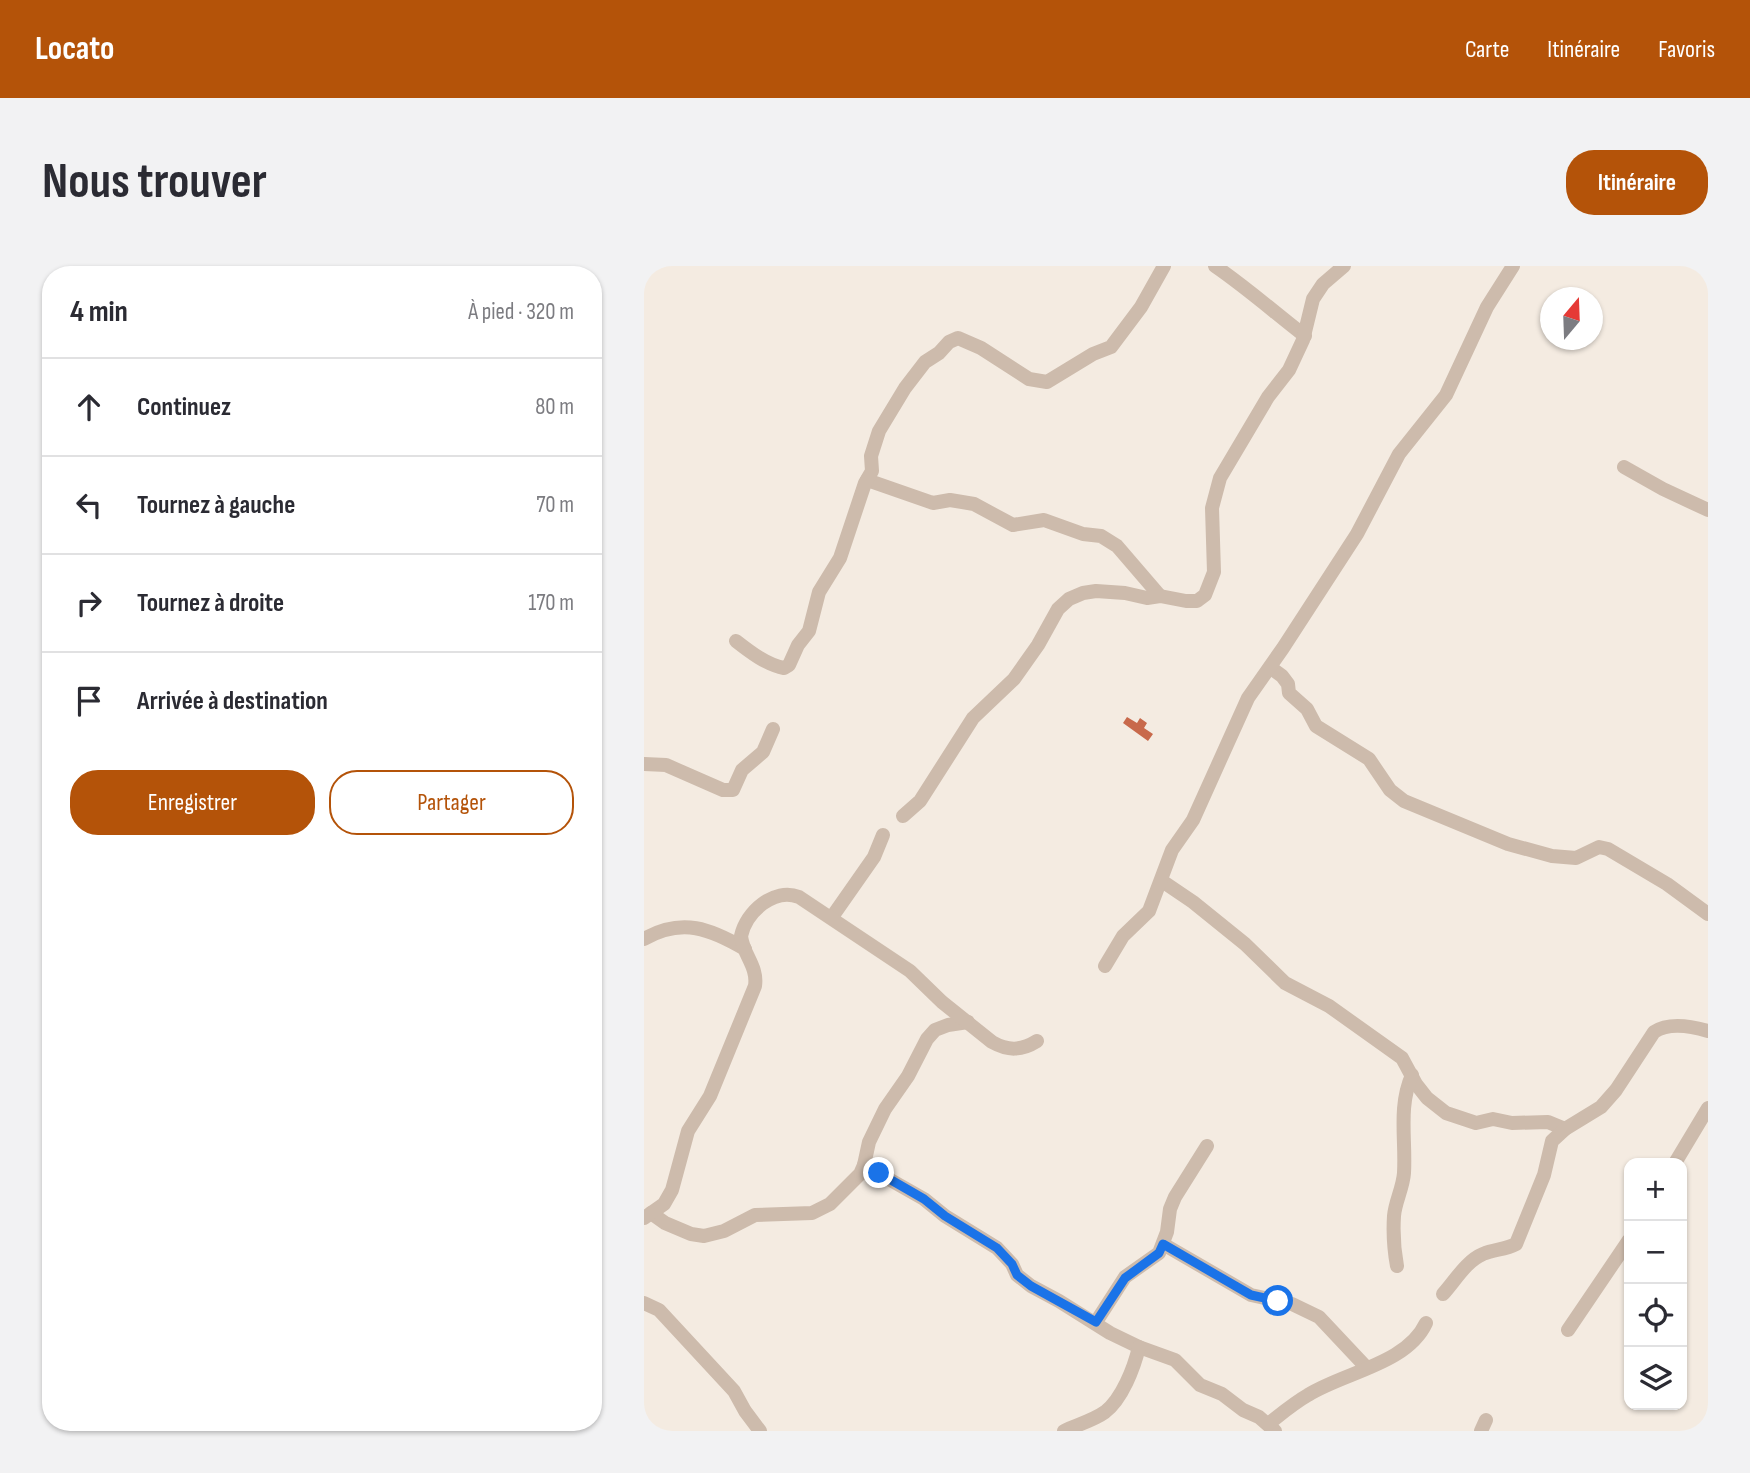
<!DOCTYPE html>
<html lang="fr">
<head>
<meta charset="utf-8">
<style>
  :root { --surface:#fff; --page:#f2f2f3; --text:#2b2b33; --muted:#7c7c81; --line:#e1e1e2; --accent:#b45309 }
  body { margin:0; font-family:"Sofia Sans Condensed",sans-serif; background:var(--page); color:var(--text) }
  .controls { position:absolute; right:21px; bottom:21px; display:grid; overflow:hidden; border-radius:14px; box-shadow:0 2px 5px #0004 }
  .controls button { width:63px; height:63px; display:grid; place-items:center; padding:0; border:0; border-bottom:2px solid var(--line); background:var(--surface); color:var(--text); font:35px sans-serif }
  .compass { position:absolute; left:896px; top:21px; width:63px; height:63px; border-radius:50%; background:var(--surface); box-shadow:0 2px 5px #0004; rotate:19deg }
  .stop { position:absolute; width:21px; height:21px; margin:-16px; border:5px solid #1a73e8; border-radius:50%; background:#fff }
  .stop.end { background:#1a73e8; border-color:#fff; box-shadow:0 2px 7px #0008 }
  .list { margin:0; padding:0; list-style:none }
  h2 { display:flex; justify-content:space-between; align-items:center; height:91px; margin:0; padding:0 28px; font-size:30px }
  h2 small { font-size:23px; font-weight:400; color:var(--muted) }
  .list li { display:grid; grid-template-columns:46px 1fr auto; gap:21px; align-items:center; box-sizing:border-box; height:98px; padding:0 28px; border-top:2px solid var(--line) }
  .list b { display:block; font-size:26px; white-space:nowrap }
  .list em { font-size:23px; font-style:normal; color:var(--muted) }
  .actions { display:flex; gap:14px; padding:21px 28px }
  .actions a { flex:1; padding:16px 0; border:2px solid var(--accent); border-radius:28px; text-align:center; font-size:24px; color:var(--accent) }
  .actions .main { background:var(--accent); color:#fff }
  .icon { flex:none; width:38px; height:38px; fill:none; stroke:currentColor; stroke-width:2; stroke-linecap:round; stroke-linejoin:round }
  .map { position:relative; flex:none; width:1064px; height:1165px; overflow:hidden; border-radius:28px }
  header { display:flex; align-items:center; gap:42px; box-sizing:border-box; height:98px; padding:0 35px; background:var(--accent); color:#fff }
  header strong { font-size:33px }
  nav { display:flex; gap:38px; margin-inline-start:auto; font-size:24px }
  .intro { display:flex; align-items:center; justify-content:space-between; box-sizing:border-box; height:168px; padding:0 42px }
  h1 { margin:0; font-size:49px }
  .button { padding:18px 32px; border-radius:28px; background:var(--accent); color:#fff; font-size:24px; font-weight:700 }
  main { display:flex; gap:42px; padding:0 42px }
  aside { flex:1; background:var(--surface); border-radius:28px; box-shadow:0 2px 5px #0004 }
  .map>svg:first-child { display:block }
  .building { fill:#c8694b }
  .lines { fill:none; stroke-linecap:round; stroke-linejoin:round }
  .minor { stroke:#cdbbac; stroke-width:14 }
  .route { stroke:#1a73e8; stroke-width:9 }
</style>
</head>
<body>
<header>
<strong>Locato</strong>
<nav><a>Carte</a><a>Itinéraire</a><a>Favoris</a></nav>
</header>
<div class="intro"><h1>Nous trouver</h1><a class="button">Itinéraire</a></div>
<main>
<aside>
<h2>4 min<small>À pied · 320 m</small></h2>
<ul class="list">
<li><svg class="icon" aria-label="ahead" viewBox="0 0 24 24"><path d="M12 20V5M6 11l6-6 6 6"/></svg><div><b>Continuez</b></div><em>80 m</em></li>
<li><svg class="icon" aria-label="left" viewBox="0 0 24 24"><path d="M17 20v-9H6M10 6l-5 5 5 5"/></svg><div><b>Tournez à gauche</b></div><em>70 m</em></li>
<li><svg class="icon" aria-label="right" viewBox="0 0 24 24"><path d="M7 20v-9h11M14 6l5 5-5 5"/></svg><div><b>Tournez à droite</b></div><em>170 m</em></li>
<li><svg class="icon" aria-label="arrive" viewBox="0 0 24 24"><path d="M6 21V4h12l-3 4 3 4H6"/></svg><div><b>Arrivée à destination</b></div></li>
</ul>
<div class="actions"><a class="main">Enregistrer</a><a>Partager</a></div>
</aside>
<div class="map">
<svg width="1064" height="1165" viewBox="0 0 1064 1165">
  <rect width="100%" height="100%" fill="#f4ebe1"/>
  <polygon class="building" points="483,451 493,457 496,452 503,457 500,462 509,468 504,475 479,457"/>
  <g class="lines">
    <g class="minor">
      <path d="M571 0C603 22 630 46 661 70"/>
      <polyline points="980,201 1019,223 1064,244"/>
      <polyline points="223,214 289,237 306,234 330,238 369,259 400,254 439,268 457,270 473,280 516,330"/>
      <path d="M92 375C106 386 123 399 140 402L145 399 154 379 165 365 175 326 196 292 221 217 228 205 227 190 235 165 261 122 281 96 295 87 305 76 314 72 337 82 385 113 403 116 449 88 467 81 497 41 520 0"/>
      <polyline points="627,402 638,410 644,418 645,427 663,443 672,460 725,493 746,524 760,535 864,578 908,590 932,592 955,581 964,583 1023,618 1064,648"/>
      <polyline points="0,498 22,499 79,524 89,524 98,504 119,486 129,463"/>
      <polyline points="259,550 276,535 329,452 370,413 394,379 414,343 425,333 439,327 452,325 481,327 503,332 516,330 542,335 553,335 561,329 570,306 568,242 576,212 624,131 645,104 659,74 669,33 679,18 700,0"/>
      <polyline points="518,615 549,636 601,678 641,717 685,740 758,792 772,818 783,832 802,847 832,857 849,853 868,857 904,856 921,863"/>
      <polyline points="188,651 230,591 239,569"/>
      <path d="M0 673C38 651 67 663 101 683"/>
      <polyline points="461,700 479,670 505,645 528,584 549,554 604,432 639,382 713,268 755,188 802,129 843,41 869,0"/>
      <polyline points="1031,897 1064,842"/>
      <polyline points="220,899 280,933 301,950 353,982 368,998 373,1009 387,1020 415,1035 466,1067 495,1081 531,1094 556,1119 578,1128 599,1144 615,1151 631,1165"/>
      <polyline points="7,947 21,957 47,968 60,970 80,965 111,949 168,947 186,938 216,908 220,899 225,876 241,843 264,810 283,773 291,764 304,759 324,756"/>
      <path d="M0 952 20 938 28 924 44 865 66 830 111 720C114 700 99 689 97 670 102 646 130 621 155 631L266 705 298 736 348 776C364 785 377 785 393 775"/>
      <polyline points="519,978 607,1029 648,1038 675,1051 722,1101"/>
      <path d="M753 1000C750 984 749 966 750 950 751 936 759 922 760 907 762 873 754 841 768 809"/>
      <path d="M799 1028C811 1015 822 995 839 988 850 983 861 984 872 978L900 909 908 875 921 863 957 841 972 824 1010 766C1025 756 1047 760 1064 765"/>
      <polyline points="0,1037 15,1044 90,1125 101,1145 116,1165"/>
      <polyline points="452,1056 481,1011 515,987 523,966 526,943 531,931 563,880"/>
      <polyline points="924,1064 985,974"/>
      <path d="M624 1158C637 1148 650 1137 664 1129 701 1106 763 1098 782 1057"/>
      <path d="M420 1165C433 1159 450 1154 461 1146 478 1133 490 1102 495 1081"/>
      <polyline points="837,1165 842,1154"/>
    </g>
  </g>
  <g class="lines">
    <polyline class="route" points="235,907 280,933 301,950 353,982 368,998 373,1009 387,1020 452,1056 481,1012 515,987 519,978 607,1029 634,1035"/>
  </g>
</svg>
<div class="controls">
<button>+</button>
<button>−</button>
<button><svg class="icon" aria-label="locate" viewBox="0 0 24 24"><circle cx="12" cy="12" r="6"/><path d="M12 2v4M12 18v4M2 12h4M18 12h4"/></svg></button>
<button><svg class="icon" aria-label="layers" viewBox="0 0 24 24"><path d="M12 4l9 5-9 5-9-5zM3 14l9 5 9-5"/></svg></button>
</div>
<svg class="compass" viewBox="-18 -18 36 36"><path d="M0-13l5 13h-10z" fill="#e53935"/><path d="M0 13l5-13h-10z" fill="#7c7c81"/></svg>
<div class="stop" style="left:634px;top:1035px"></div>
<div class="stop end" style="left:235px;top:907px"></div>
</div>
</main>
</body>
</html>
